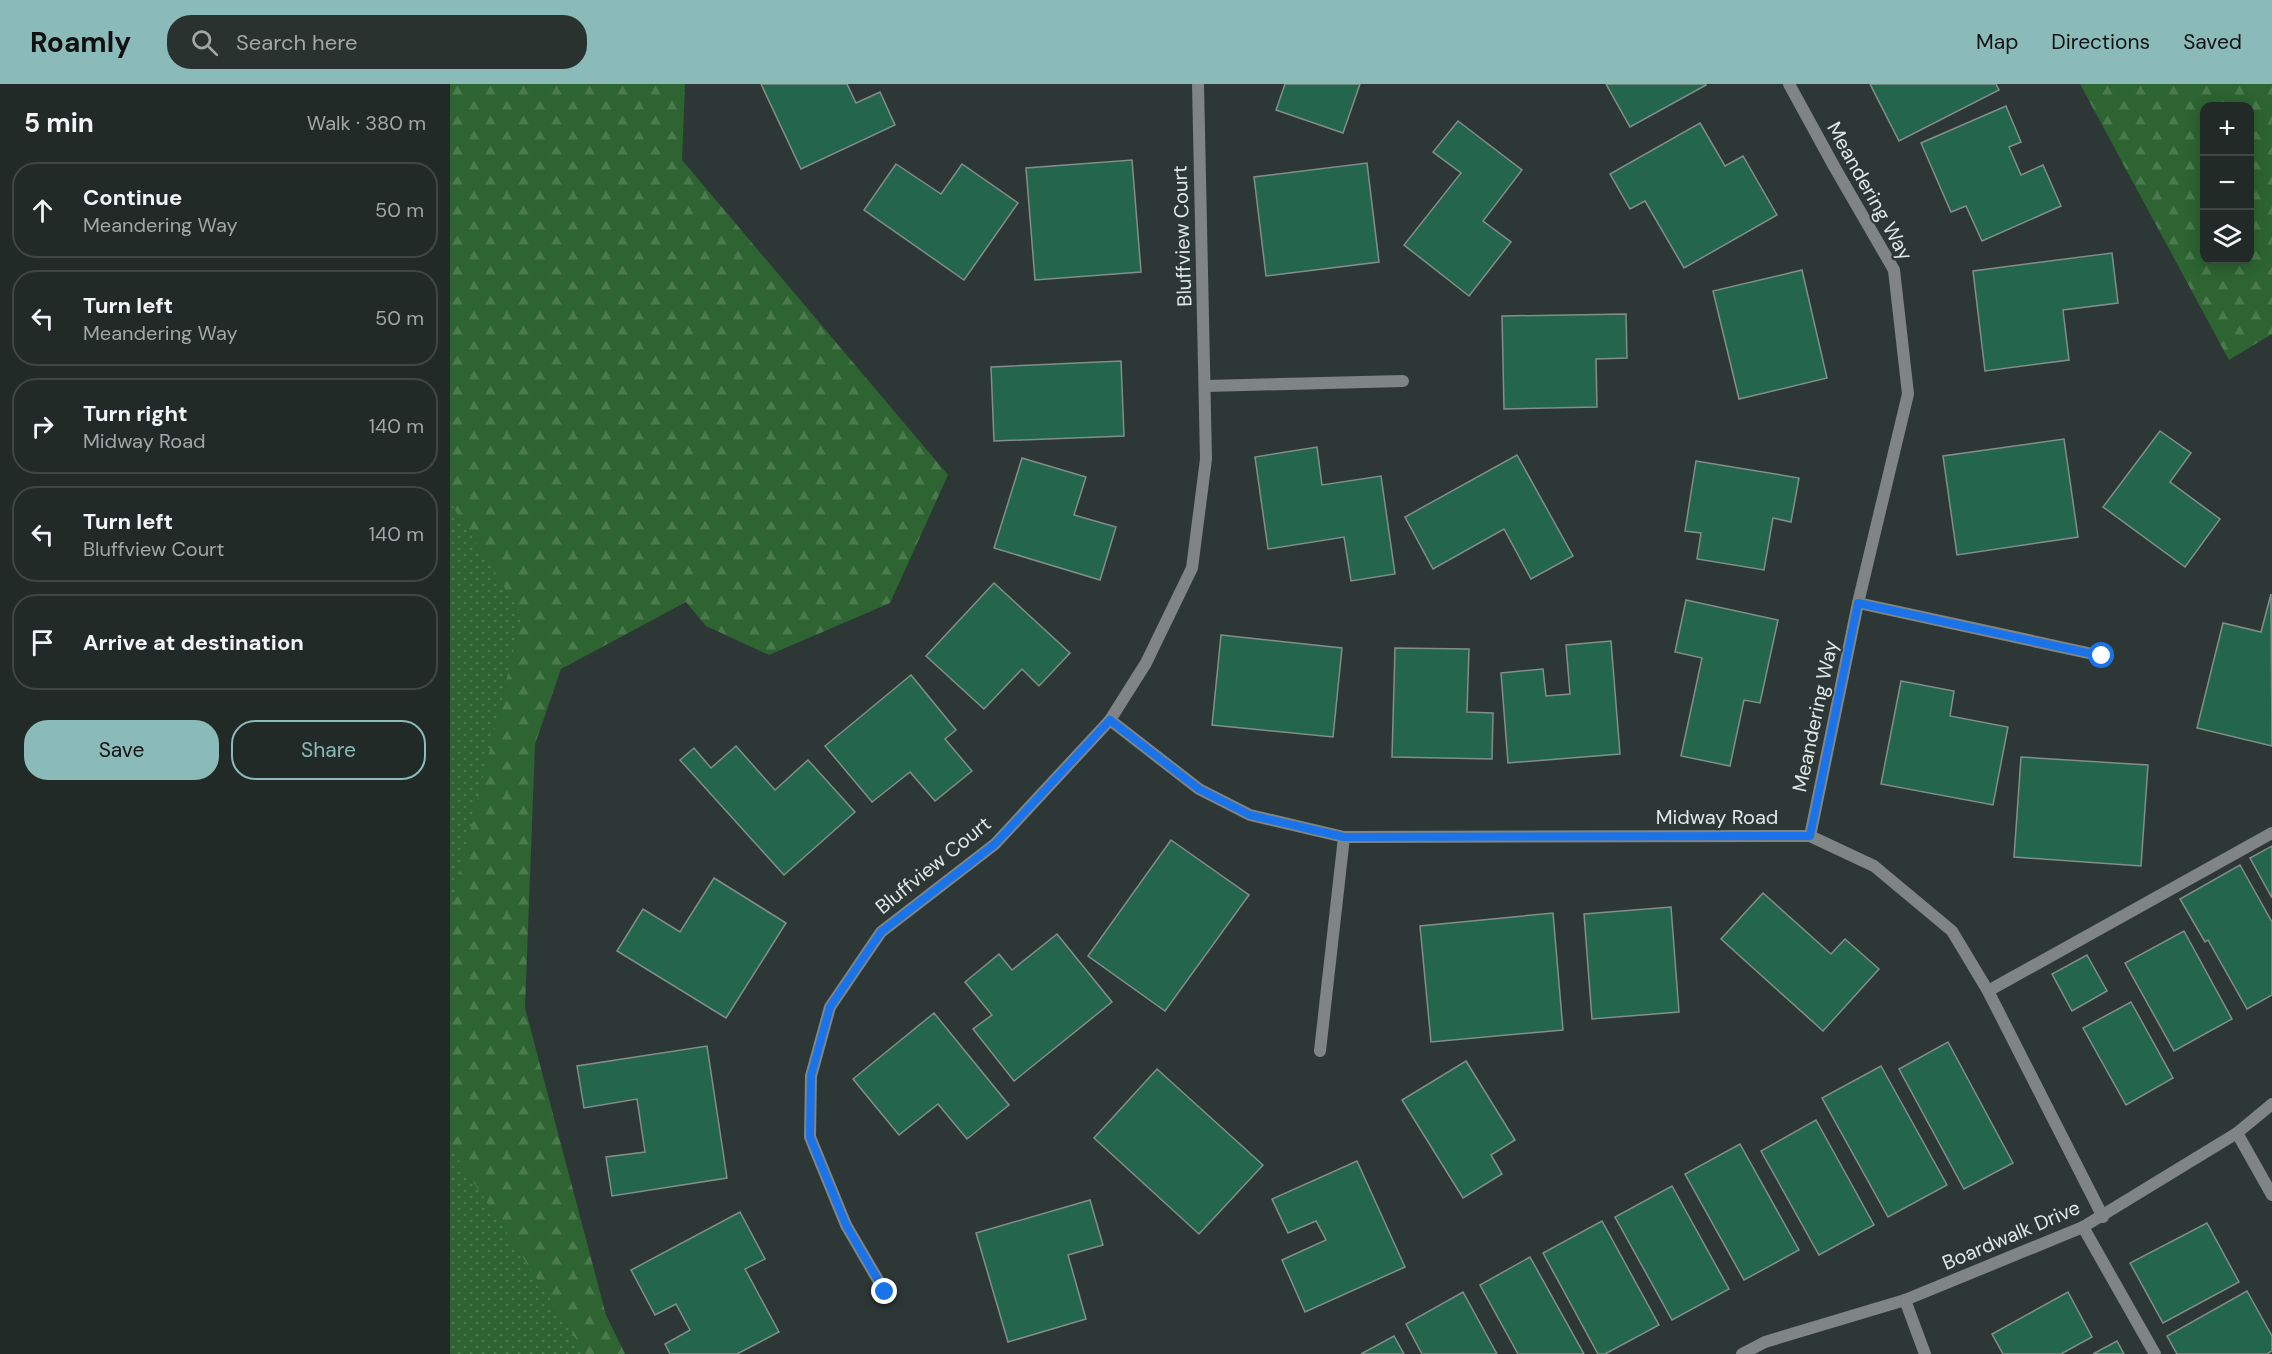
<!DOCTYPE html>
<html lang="en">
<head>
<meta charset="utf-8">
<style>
  :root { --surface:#222a28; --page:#2a3230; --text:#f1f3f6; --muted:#a2a7a8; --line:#3f4645; --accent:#8bbbb9 }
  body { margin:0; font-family:"DM Sans",sans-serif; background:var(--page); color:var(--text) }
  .controls { position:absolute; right:18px; top:18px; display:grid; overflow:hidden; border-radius:12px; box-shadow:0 3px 15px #0003 }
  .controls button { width:54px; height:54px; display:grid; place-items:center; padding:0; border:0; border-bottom:2px solid var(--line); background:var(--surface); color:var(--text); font:30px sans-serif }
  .stop { position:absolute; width:18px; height:18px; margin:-14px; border:4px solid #1a73e8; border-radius:50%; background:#fff }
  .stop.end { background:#1a73e8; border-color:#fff; box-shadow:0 2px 6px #0008 }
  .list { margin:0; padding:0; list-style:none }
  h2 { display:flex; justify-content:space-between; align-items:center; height:78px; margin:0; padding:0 24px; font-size:26px }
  h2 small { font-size:20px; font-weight:400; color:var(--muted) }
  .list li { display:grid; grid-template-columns:39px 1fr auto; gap:18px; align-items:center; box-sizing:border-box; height:96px; margin:0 12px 12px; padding:0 12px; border:2px solid var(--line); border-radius:24px }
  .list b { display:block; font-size:22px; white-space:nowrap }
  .list p { margin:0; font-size:20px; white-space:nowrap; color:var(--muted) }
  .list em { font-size:20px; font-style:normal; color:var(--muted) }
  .actions { display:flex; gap:12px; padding:18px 24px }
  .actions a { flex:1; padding:14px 0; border:2px solid var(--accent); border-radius:24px; text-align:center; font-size:21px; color:var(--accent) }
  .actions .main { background:var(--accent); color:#111 }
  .icon { flex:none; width:33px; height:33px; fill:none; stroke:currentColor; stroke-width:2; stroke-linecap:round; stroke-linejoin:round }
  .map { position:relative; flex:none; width:1822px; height:1270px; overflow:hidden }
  header { display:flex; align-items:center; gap:36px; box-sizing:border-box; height:84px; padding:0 30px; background:var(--accent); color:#111 }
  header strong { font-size:28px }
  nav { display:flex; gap:33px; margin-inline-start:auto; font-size:21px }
  .search { width:420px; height:54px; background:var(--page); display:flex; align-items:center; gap:15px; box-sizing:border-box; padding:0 21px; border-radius:24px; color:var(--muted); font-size:22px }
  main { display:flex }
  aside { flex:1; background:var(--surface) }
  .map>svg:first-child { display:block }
  .forest { fill:url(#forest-firs); fill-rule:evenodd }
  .park { fill:url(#park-dots) }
  .building { fill:#24664d; stroke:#838e89; stroke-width:1.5 }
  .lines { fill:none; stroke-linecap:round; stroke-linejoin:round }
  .lane { stroke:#7f8485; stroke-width:12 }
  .street { stroke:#7f8485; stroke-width:12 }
  .route { stroke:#1a73e8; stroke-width:8 }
  .labels { text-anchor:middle; stroke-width:4.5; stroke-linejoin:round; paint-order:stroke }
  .street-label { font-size:20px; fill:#e1e8e7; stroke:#2d3836 }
</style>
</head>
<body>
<header>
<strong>Roamly</strong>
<div class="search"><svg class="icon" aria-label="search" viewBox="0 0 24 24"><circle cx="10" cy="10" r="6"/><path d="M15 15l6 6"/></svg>Search here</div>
<nav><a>Map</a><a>Directions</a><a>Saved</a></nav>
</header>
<main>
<aside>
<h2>5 min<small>Walk · 380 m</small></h2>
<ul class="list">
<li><svg class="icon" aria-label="ahead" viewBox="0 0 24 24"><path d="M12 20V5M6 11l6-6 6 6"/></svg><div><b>Continue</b><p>Meandering Way</p></div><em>50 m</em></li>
<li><svg class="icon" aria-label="left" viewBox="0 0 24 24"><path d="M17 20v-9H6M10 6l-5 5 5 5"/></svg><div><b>Turn left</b><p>Meandering Way</p></div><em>50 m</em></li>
<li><svg class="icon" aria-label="right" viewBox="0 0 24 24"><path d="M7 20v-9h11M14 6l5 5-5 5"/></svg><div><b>Turn right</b><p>Midway Road</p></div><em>140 m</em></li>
<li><svg class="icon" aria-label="left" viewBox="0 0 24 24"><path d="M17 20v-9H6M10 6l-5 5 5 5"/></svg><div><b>Turn left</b><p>Bluffview Court</p></div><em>140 m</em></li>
<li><svg class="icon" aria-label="arrive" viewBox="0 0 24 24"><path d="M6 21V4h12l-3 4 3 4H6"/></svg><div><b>Arrive at destination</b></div></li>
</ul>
<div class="actions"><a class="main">Save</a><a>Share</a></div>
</aside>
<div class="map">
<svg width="1822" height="1270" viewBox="0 0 1822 1270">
  <defs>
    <pattern id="forest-firs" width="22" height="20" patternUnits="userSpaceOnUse" patternTransform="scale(1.5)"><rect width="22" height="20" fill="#2d6431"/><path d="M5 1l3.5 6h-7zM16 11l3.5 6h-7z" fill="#4b7a4f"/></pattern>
    <pattern id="park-dots" width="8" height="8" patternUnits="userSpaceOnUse" patternTransform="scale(1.5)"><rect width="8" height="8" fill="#2d6431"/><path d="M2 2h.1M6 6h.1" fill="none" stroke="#4b7a4f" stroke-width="1.8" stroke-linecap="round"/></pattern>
  </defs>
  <rect width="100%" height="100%" fill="#2d3836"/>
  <g class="forest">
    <polygon points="0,0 235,0 232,76 498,391 440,519 319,571 256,542 236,518 111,585 85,660 75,924 156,1231 175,1270 0,1270"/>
    <path d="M1630 0H1822V250L1779 276ZM1800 22V176H1754V22Z"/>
  </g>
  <g class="park">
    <polygon points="0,418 72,531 0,831"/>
    <polygon points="0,1062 136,1270 0,1270"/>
  </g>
  <g class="building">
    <polygon points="311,0 397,0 406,19 430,8 445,41 351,85"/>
    <polygon points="835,0 910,0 893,49 826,26"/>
    <polygon points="1156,0 1255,0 1256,1 1180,43"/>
    <polygon points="1420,0 1546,0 1549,6 1449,57"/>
    <polygon points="1556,22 1571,58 1559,63 1571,91 1593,81 1611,122 1532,157 1516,122 1501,128 1471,59"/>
    <polygon points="1008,37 1072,86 1033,137 1061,158 1019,212 954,161 1011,89 983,68"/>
    <polygon points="1250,39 1275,82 1293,72 1327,131 1234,184 1195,117 1180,125 1160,90"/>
    <polygon points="682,76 691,188 585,196 576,84"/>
    <polygon points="917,79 929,178 816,192 804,93"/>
    <polygon points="446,80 491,110 512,80 568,119 514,196 414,126"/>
    <polygon points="1662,169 1668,219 1613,226 1619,276 1535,287 1523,187"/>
    <polygon points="1352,186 1377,294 1289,315 1263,207"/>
    <polygon points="1176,230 1177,274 1146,275 1147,323 1054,325 1052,232"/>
    <polygon points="671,277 674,352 544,357 541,283"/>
    <polygon points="1710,347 1741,369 1720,398 1770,435 1735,483 1653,423"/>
    <polygon points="1614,355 1628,453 1507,471 1493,372"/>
    <polygon points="867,363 872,401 931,392 945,490 901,497 894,453 818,465 805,373"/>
    <polygon points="1067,371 1123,472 1081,495 1054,445 983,485 955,433"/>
    <polygon points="572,374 636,393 624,431 666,443 650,496 544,464"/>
    <polygon points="1246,377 1349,394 1341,438 1323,434 1314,486 1247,475 1251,449 1235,447"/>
    <polygon points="544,499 620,569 589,602 572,585 534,625 476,572"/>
    <polygon points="1821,510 1822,662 1747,644 1773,539 1811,548"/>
    <polygon points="1236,516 1328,536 1310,619 1294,616 1280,682 1231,672 1252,574 1225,568"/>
    <polygon points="771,551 892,564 883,653 762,641"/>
    <polygon points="1161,557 1170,670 1058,679 1051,589 1093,585 1096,612 1120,610 1116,561"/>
    <polygon points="945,564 1019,565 1017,628 1043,629 1042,675 942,673"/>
    <polygon points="461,591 506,646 495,655 522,687 485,717 460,688 422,718 375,662"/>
    <polygon points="1451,597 1504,607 1500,632 1558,643 1543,721 1431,700"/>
    <polygon points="286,662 325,706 358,676 405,728 334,791 230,676 244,664 261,684"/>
    <polygon points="1571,673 1698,681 1691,782 1564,773"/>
    <polygon points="721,756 799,811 715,927 638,872"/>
    <polygon points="1822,762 1822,814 1800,774"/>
    <polygon points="1790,781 1822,838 1822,911 1797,925 1758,856 1755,858 1730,815"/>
    <polygon points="264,794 336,839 276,934 167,867 193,825 230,848"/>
    <polygon points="1313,809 1381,870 1395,855 1429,885 1373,947 1271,855"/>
    <polygon points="1221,823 1229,928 1142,935 1134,830"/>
    <polygon points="1103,829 1113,946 981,958 970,842"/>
    <polygon points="1734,847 1782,935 1724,967 1675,879"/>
    <polygon points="607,850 662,918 564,997 523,945 542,931 515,898 549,870 562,886"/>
    <polygon points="1637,871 1657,907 1622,927 1602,890"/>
    <polygon points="1681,918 1723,994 1676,1021 1633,944"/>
    <polygon points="484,929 559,1021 517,1055 488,1020 449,1051 403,995"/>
    <polygon points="1498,958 1563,1079 1514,1105 1449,985"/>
    <polygon points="257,962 277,1094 162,1112 156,1073 195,1068 187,1015 134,1024 127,982"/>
    <polygon points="1016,977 1065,1056 1041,1071 1052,1090 1013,1114 952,1016"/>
    <polygon points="1431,982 1497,1101 1438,1133 1372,1014"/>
    <polygon points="707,985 813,1081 749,1150 644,1054"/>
    <polygon points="1366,1036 1424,1141 1369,1171 1311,1067"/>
    <polygon points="1290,1060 1349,1166 1294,1196 1235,1090"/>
    <polygon points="907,1077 955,1183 855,1228 832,1176 876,1156 866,1137 838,1149 822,1115"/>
    <polygon points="1222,1102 1279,1205 1222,1236 1165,1133"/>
    <polygon points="640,1116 653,1161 618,1171 636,1235 558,1258 526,1149"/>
    <polygon points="290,1128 315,1175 295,1185 329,1248 287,1270 220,1270 215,1260 240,1246 226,1220 205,1231 181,1186"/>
    <polygon points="1152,1137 1209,1241 1155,1270 1148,1270 1093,1169"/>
    <polygon points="1757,1139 1789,1198 1713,1239 1680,1179"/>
    <polygon points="1080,1173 1134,1270 1068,1270 1030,1201"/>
    <polygon points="1797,1207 1822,1252 1822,1267 1817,1270 1727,1270 1717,1252"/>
    <polygon points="1013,1208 1047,1270 972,1270 956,1240"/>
    <polygon points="1618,1208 1642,1253 1611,1270 1553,1270 1542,1250"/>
    <polygon points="944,1252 954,1270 911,1270"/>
    <polygon points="1667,1257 1674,1270 1643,1270"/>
  </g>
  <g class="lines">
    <g class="lane">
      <polyline points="1538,907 1822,749"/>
      <polyline points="1633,1143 1705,1270"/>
    </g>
    <g class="street">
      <polyline points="1339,0 1385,84 1444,186 1458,310 1408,519 1360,752"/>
      <polyline points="756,302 953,297"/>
      <polyline points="1408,519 1652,572"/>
      <polyline points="660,636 749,705 800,731 894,753 1360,752 1424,782 1502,847 1538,907 1653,1133"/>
      <polyline points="870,967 894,753"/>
      <polyline points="1787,1049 1822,1111"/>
      <polyline points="435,1208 396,1141 360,1053 361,992 380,923 431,848 545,760 660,636 696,579 742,484 756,375 748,0"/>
      <polyline points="1455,1216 1475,1270"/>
      <polyline points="1292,1270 1315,1258 1455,1216 1633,1143 1787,1049 1822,1020"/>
    </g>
  </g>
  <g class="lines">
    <polyline class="route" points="435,1208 396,1141 360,1053 361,992 380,923 431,848 545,760 660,636 749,705 800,731 894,753 1360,752 1408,519 1652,572"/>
  </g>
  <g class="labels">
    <g class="street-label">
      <text transform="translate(1420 107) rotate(61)" y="7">Meandering Way</text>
      <text transform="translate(732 152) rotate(-92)" y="7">Bluffview Court</text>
      <text transform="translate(1365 632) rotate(-78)" y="7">Meandering Way</text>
      <text x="1267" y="740">Midway Road</text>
      <text transform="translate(483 781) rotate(-39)" y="7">Bluffview Court</text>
      <text transform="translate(1561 1151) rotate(-23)" y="7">Boardwalk Drive</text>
    </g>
  </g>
</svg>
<div class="controls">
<button>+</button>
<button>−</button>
<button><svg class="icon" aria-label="layers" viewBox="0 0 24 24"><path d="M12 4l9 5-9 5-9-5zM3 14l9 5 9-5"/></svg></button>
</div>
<div class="stop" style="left:1652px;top:572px"></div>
<div class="stop end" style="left:435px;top:1208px"></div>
</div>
</main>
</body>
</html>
